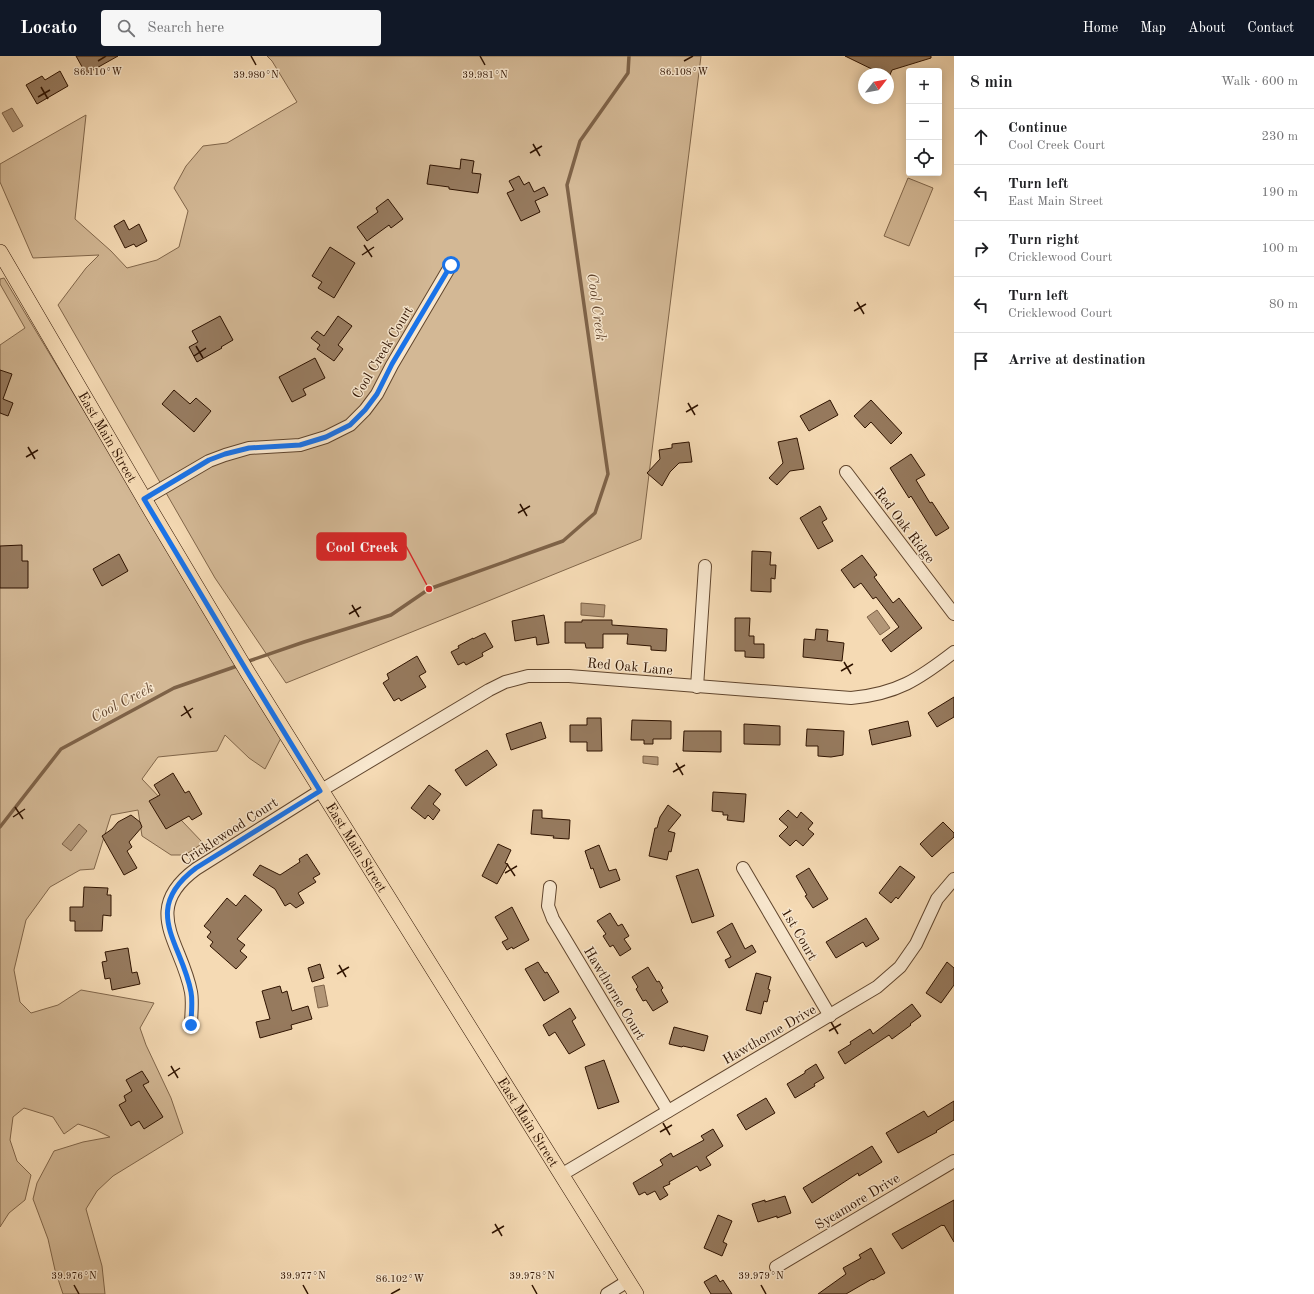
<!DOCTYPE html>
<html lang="en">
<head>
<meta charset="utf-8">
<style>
  :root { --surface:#fff; --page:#f6f6f6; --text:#202124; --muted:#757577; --line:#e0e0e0; --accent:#111827 }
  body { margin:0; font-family:"Old Standard TT",serif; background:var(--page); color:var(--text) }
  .controls { position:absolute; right:12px; top:12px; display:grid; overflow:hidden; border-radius:4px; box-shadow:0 2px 10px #0003 }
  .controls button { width:36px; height:36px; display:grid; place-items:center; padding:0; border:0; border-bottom:1px solid var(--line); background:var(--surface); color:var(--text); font:20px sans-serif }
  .compass { position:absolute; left:858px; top:12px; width:36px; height:36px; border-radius:50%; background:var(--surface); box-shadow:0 2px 10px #0003; rotate:59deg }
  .stop { position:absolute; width:12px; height:12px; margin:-9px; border:3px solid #1a73e8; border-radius:50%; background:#fff }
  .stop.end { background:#1a73e8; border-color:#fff; box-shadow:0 1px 4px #0008 }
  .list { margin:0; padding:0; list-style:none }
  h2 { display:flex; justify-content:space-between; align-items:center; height:52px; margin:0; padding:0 16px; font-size:17px }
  h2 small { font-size:13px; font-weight:400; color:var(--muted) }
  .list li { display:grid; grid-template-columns:26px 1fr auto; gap:12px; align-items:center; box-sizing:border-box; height:56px; padding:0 16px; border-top:1px solid var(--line) }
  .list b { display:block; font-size:15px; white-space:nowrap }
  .list p { margin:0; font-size:13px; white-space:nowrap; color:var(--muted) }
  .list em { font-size:13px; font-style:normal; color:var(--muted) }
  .icon { flex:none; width:22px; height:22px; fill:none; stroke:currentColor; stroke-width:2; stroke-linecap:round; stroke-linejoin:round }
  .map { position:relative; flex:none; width:954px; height:1238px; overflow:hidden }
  header { display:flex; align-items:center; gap:24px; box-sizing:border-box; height:56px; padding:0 20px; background:var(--accent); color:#fff }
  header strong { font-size:19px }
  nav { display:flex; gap:22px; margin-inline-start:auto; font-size:14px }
  .search { width:280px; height:36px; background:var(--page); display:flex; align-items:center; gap:10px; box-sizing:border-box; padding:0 14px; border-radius:4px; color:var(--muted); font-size:15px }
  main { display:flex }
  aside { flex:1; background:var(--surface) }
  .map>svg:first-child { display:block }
  .green { fill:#d3b895; stroke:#81664a }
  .water { fill:#b29677; stroke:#7e6247 }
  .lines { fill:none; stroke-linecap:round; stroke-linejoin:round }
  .stream { stroke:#7e6247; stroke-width:3.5 }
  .building { fill:#967a5e; stroke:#2f1300 }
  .minor-casing { stroke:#60452d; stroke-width:14 }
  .major-casing { stroke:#2f1300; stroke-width:16 }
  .minor { stroke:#f8e7ce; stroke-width:12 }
  .major { stroke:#f5dab4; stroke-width:15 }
  .route { stroke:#1a73e8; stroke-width:5 }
  .ticks { fill:none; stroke:#2f1300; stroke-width:1.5 }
  .labels { text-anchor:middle; stroke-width:3; stroke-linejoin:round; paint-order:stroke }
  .street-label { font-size:14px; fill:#2f1300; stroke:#f8e7ce }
  .water-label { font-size:15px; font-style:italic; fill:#634730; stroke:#f8e7ce }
  .ticks-label { font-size:10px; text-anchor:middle; fill:#2f1300; stroke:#f8e7ce; stroke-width:3; stroke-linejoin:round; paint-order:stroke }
  .leader { fill:none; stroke:#d62828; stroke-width:1.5 }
  .callout-dot { fill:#d62828; stroke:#f8e7ce; stroke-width:1.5 }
  .callout { fill:#d62828; stroke:#d62828; stroke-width:1.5 }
  .callout-label { font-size:15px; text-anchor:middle; font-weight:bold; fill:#fff }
</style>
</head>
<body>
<header>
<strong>Locato</strong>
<div class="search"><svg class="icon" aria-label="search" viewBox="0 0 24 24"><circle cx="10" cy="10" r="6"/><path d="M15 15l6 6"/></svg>Search here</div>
<nav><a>Home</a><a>Map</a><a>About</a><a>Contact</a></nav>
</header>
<main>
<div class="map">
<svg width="954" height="1238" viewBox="0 0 954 1238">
  <rect width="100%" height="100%" fill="#f5dab4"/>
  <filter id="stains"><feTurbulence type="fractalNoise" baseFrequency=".005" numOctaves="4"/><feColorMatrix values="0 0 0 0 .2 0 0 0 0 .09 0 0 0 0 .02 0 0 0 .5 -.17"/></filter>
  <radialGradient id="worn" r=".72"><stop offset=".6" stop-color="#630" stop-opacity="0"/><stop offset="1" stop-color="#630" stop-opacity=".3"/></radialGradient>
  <g class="green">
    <polygon points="267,0 701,0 641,483 286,627 215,522 58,249 86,212 99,199 33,202 0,126 0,108 86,59 75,163 111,195 127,212 157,204 179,191 188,155 174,132 186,110 203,90 227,87 297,46 272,5"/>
    <polygon points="908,122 933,132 909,190 884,180"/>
    <polygon points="4,222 281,682 265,713 249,702 225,679 217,695 158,701 142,723 203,787 185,799 171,799 142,780 138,754 111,759 94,813 80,814 50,831 26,864 14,914 20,946 31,957 58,949 81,934 154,947 140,972 146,989 171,1042 183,1077 113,1120 97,1135 86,1153 102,1210 105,1238 63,1238 55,1214 48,1183 33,1143 37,1127 54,1095 83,1086 110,1081 96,1074 78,1068 64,1078 53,1061 24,1052 13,1061 10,1084 17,1105 31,1119 25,1144 9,1157 0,1171 0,289 25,272 0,228 0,223"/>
  </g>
  <g class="water">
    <polygon points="12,52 23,70 13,76 2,57"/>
    <polygon points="581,547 605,549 604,561 581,559"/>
    <polygon points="877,554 890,572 880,579 867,561"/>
    <polygon points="643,700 658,701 658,709 643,707"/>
    <polygon points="79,768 87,775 71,795 62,788"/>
    <polygon points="324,929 328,950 318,952 314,931"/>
  </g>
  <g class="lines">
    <g class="stream">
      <polyline points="246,606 304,586 391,559 429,533 563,485 595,457 608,418 567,129 580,85 628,17 629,0"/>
      <polyline points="0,771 61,693 174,632 240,609"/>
    </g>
  </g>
  <g class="building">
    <polygon points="76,0 118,0 86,18"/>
    <polygon points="845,0 931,0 931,2 892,14 889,21 888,18 882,18"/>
    <polygon points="60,15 68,30 37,48 26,29 42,20 45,24"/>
    <polygon points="461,103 474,105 472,117 481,118 478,137 449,133 449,131 427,128 430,109 460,113"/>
    <polygon points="519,120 524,129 529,126 534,136 544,131 548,139 535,145 540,156 521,165 507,137 514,134 509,125"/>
    <polygon points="388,143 403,163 391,172 389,169 367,185 357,171 378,156 376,152"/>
    <polygon points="124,164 129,174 139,168 147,185 136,191 134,188 125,192 114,170"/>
    <polygon points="330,191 355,207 334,242 318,232 322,226 312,220"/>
    <polygon points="220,260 233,284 221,291 222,292 197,306 189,291 198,286 192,275"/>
    <polygon points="338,260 352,270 338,289 343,293 334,305 317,293 320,289 311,282 317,275 324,280"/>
    <polygon points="315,302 325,322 303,333 306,339 292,346 279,321"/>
    <polygon points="0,314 12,318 3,343 13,347 8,360 0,357"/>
    <polygon points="174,334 190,348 196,342 211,355 194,376 162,348"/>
    <polygon points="830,344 838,359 809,375 800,360"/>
    <polygon points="871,344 902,377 891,388 871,366 865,372 854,360"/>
    <polygon points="797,382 804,413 790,415 777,429 769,422 783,407 778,386"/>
    <polygon points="689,386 692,406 679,407 670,416 662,430 647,417 660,403 659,394 672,392 672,388"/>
    <polygon points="911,398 925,419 916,424 930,447 932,446 949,472 936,480 911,440 909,442 890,412"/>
    <polygon points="820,450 827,463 822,466 833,485 818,493 800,462"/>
    <polygon points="22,489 22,505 28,505 28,532 0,532 0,490"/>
    <polygon points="752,495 771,496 770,509 776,509 775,523 771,522 771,536 751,535"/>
    <polygon points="119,498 128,515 102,530 93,513"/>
    <polygon points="862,499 877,519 874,521 893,547 899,542 922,572 891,596 882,584 899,571 876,541 873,543 861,527 854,532 841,514"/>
    <polygon points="544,559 549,587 537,589 536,581 515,585 512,565"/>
    <polygon points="735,562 750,562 749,580 754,580 754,588 764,588 764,602 745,601 745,595 735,595"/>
    <polygon points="582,564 612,564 612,569 667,573 666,595 651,594 651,590 627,588 628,578 603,578 603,592 586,592 585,587 565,587 565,566 582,566"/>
    <polygon points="816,573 828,574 827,585 844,587 842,605 803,601 804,583 815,584"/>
    <polygon points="485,577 493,591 482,597 483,600 466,609 464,606 458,609 451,596 459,592 458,590 473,582 473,583"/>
    <polygon points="417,600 426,616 419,620 426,631 401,645 399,642 394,645 383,627 389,623 387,618"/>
    <polygon points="954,641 954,661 937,671 928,657"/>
    <polygon points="587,662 601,662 602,695 587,695 587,686 570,686 570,669 587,669"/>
    <polygon points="632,664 671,665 671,683 653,683 653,688 644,688 644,684 631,684"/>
    <polygon points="908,665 911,680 872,689 869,674"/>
    <polygon points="541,666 546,682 511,694 506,678"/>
    <polygon points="744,668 780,670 780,689 744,688"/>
    <polygon points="807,673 844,675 843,699 831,701 818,700 818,690 806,690"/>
    <polygon points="684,675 721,675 721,696 683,695"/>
    <polygon points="487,694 497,709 466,730 455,714"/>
    <polygon points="173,717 185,737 189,735 202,758 192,764 189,760 166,773 149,745 160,739 154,729"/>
    <polygon points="429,729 441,738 433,748 440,754 433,764 428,759 425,763 411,752"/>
    <polygon points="713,736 746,738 744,766 727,764 728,759 723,759 723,756 712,755"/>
    <polygon points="668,749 681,759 668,775 675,777 671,796 669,795 667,804 649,800 655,772 657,772 660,761"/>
    <polygon points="533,754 542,754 542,762 570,764 569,783 553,782 554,780 531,778"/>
    <polygon points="788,754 797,762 801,756 813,767 808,773 814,778 803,790 796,784 790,790 779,780 788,771 779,763"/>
    <polygon points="131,759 140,766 142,771 129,786 132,791 127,795 137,812 124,819 102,780 112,773 118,766"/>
    <polygon points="943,766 954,777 954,781 932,801 920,788"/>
    <polygon points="498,788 511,794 505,807 508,808 497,828 482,820"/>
    <polygon points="599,789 609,815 616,813 620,824 600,832 593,812 591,813 585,795"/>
    <polygon points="307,798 320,818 313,822 316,826 298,837 304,847 296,852 290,847 285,850 275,833 253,819 260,809 280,819 300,806 299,803"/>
    <polygon points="900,810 915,821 898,843 896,841 891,847 879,837"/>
    <polygon points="809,812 828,843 813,852 805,840 807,839 796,820"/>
    <polygon points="698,813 714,860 692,867 676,820"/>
    <polygon points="84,831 108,832 107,839 111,839 111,860 103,859 102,875 75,875 75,865 70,865 70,851 83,851"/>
    <polygon points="245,839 262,854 237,883 245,889 240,895 247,901 236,913 210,890 213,886 207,881 211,876 204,870 227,842 236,850"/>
    <polygon points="512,851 529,884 513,893 512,891 507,894 502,886 508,883 495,861"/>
    <polygon points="610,857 618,870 622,868 629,880 624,883 631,893 620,900 613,889 610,891 603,880 606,878 597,865"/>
    <polygon points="866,862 879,883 866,891 863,886 836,902 826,886"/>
    <polygon points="732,867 745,893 752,889 756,896 729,912 725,904 731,901 717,876"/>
    <polygon points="128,892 132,917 137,916 140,928 112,934 110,922 105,923 102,906 107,905 105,896"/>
    <polygon points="538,906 545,917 547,916 559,936 544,945 525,913"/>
    <polygon points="947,906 954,912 954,929 941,947 926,937"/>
    <polygon points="320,908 324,922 312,926 308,912"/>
    <polygon points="648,911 657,926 659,925 663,932 661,934 668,946 653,955 646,944 643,945 636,933 638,931 632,921"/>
    <polygon points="756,917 771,921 768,933 770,934 767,946 764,945 761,958 746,954"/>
    <polygon points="280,930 282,937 287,935 292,955 308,950 312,963 291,969 292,973 260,982 256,966 270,963 262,935"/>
    <polygon points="912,948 921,960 910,968 911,969 892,983 889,979 845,1008 838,996 851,988 850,986 870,973 873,978"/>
    <polygon points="570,952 576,962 572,965 585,989 569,998 555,976 549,980 543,969"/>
    <polygon points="674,971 708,980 704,995 683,990 682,991 669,988"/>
    <polygon points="604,1004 619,1046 598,1053 585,1011"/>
    <polygon points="816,1008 824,1022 814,1028 815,1030 795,1042 787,1028 805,1017 805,1015"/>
    <polygon points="142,1015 149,1026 143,1029 163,1061 144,1073 139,1065 131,1070 119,1049 126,1045 124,1040 132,1035 126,1024"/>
    <polygon points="766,1042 775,1057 746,1074 737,1059"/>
    <polygon points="954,1045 954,1064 936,1075 937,1076 898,1097 886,1077 924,1055 928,1061"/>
    <polygon points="713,1073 723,1090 706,1101 711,1109 700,1115 697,1110 669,1126 670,1128 663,1131 668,1139 660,1144 655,1135 647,1139 645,1136 639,1139 633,1127 663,1109 660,1104 671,1097 673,1101 704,1084 701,1080"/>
    <polygon points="872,1090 882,1106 859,1120 858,1117 812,1147 803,1132"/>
    <polygon points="785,1140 791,1157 777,1162 777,1160 758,1166 752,1148 765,1144 765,1146"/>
    <polygon points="954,1144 954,1186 944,1169 943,1170 942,1169 902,1193 892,1178"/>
    <polygon points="718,1159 732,1165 723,1186 727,1188 722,1200 704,1192"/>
    <polygon points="871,1192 885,1217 873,1224 872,1223 846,1238 818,1238 846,1218 843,1212 861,1202 859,1199"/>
    <polygon points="716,1219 720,1226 723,1224 732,1238 711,1238 704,1226"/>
  </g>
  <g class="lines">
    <g class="minor-casing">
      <g id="minor">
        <polyline points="846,416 954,558"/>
        <polyline points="144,443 209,405 225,399 249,392 300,389 326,381 350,369 365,354 377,338 392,309 451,209"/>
        <polyline points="697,631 705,510"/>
        <polyline points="743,812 830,960"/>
        <polyline points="550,831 548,850 553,863 668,1055"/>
        <path d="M191 969C191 959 193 946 191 936 182 887 140 854 196 813L320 735 489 634 505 626 528 620H569L851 642C897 638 919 623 954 596"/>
        <polyline points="561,1119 877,931 900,911 916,888 937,843 954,823"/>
        <polyline points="776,1211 954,1105"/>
        <polyline points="607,1238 628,1225"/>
      </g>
    </g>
    <g class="major-casing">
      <g id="major">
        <path id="s1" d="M0 196 153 458 248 617 636 1238"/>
      </g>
    </g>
    <use href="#minor" class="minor"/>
    <use href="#major" class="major"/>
  </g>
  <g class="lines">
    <path class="route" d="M191 969C191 959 193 946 191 936 182 887 140 854 196 812L320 735 248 617 144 443 209 404 225 398 249 392 300 389 326 381 350 369 365 354 377 338 392 308 451 209"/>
  </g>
  <path class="ticks" d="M251 0 256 9M480 0 485 9M98 5 106 0M684 5 693 0M41 31 48 43M38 41 50 34M533 88 540 100M530 97 542 90M364 189 372 201M362 199 374 191M857 246 864 258M854 255 866 248M196 290 203 302M194 300 206 292M688 347 695 359M686 356 698 349M28 391 35 403M26 401 38 394M520 448 527 460M518 457 530 450M352 549 359 561M349 558 361 551M844 606 851 618M841 615 853 608M184 650 191 662M181 660 193 652M676 707 683 719M673 716 685 709M15 751 23 763M13 761 25 753M507 808 515 820M505 817 517 810M339 909 346 921M337 918 349 911M831 966 838 978M829 975 841 968M171 1010 178 1022M168 1020 180 1012M663 1067 670 1079M660 1076 672 1069M495 1168 502 1180M492 1177 504 1170M74 1229 79 1238M303 1229 308 1238M532 1229 537 1238M761 1229 766 1238M391 1238 400 1233"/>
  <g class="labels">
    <g class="street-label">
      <text transform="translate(382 296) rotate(-59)" y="5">Cool Creek Court</text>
      <text dy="5" stroke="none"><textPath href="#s1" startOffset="214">East Main Street</textPath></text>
      <text transform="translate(905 469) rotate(53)" y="5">Red Oak Ridge</text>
      <text transform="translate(630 610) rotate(5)" y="5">Red Oak Lane</text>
      <text transform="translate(229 775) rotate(-33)" y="5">Cricklewood Court</text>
      <text dy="5" stroke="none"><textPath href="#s1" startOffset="694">East Main Street</textPath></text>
      <text transform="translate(800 878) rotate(60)" y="5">1st Court</text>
      <text transform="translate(615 937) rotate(59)" y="5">Hawthorne Court</text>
      <text transform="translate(769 978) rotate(-30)" y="5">Hawthorne Drive</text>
      <text dy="5" stroke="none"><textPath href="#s1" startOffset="1018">East Main Street</textPath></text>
      <text transform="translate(857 1145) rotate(-31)" y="5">Sycamore Drive</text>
    </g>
    <g class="water-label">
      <text transform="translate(597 251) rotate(82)" y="5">Cool Creek</text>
      <text transform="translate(122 646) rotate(-28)" y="5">Cool Creek</text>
    </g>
  </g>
  <g class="ticks-label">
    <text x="98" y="19">86.110°W</text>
    <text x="684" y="19">86.108°W</text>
    <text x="256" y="22">39.980°N</text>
    <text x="485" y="22">39.981°N</text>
    <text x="74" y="1223">39.976°N</text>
    <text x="303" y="1223">39.977°N</text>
    <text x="532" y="1223">39.978°N</text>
    <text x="761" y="1223">39.979°N</text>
    <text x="400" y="1226">86.102°W</text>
  </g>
  <path class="leader" d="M429 533L406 490"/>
  <circle class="callout-dot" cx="429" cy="533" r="4"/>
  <rect class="callout" x="317" y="477" width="89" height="27" rx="4"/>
  <g class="callout-label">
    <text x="362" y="496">Cool Creek</text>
  </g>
  <rect width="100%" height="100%" filter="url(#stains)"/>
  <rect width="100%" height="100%" fill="url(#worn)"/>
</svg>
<div class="controls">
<button>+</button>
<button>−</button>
<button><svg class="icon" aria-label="locate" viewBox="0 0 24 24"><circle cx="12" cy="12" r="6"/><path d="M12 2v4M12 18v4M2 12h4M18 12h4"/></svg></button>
</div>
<svg class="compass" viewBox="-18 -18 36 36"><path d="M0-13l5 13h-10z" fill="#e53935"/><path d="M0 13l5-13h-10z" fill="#757577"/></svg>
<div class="stop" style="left:451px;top:209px"></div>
<div class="stop end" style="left:191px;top:969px"></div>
</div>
<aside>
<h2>8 min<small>Walk · 600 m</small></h2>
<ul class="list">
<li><svg class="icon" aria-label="ahead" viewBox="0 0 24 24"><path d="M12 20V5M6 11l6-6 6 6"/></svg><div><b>Continue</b><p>Cool Creek Court</p></div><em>230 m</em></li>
<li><svg class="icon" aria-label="left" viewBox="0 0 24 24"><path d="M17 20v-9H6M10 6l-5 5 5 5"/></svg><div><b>Turn left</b><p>East Main Street</p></div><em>190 m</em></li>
<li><svg class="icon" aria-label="right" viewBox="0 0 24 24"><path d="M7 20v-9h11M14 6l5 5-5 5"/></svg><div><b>Turn right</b><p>Cricklewood Court</p></div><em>100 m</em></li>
<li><svg class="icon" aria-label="left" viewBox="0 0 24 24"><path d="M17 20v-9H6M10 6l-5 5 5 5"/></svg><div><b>Turn left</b><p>Cricklewood Court</p></div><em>80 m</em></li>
<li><svg class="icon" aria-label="arrive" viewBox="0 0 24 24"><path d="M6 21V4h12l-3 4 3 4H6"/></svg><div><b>Arrive at destination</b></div></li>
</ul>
</aside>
</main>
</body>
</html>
